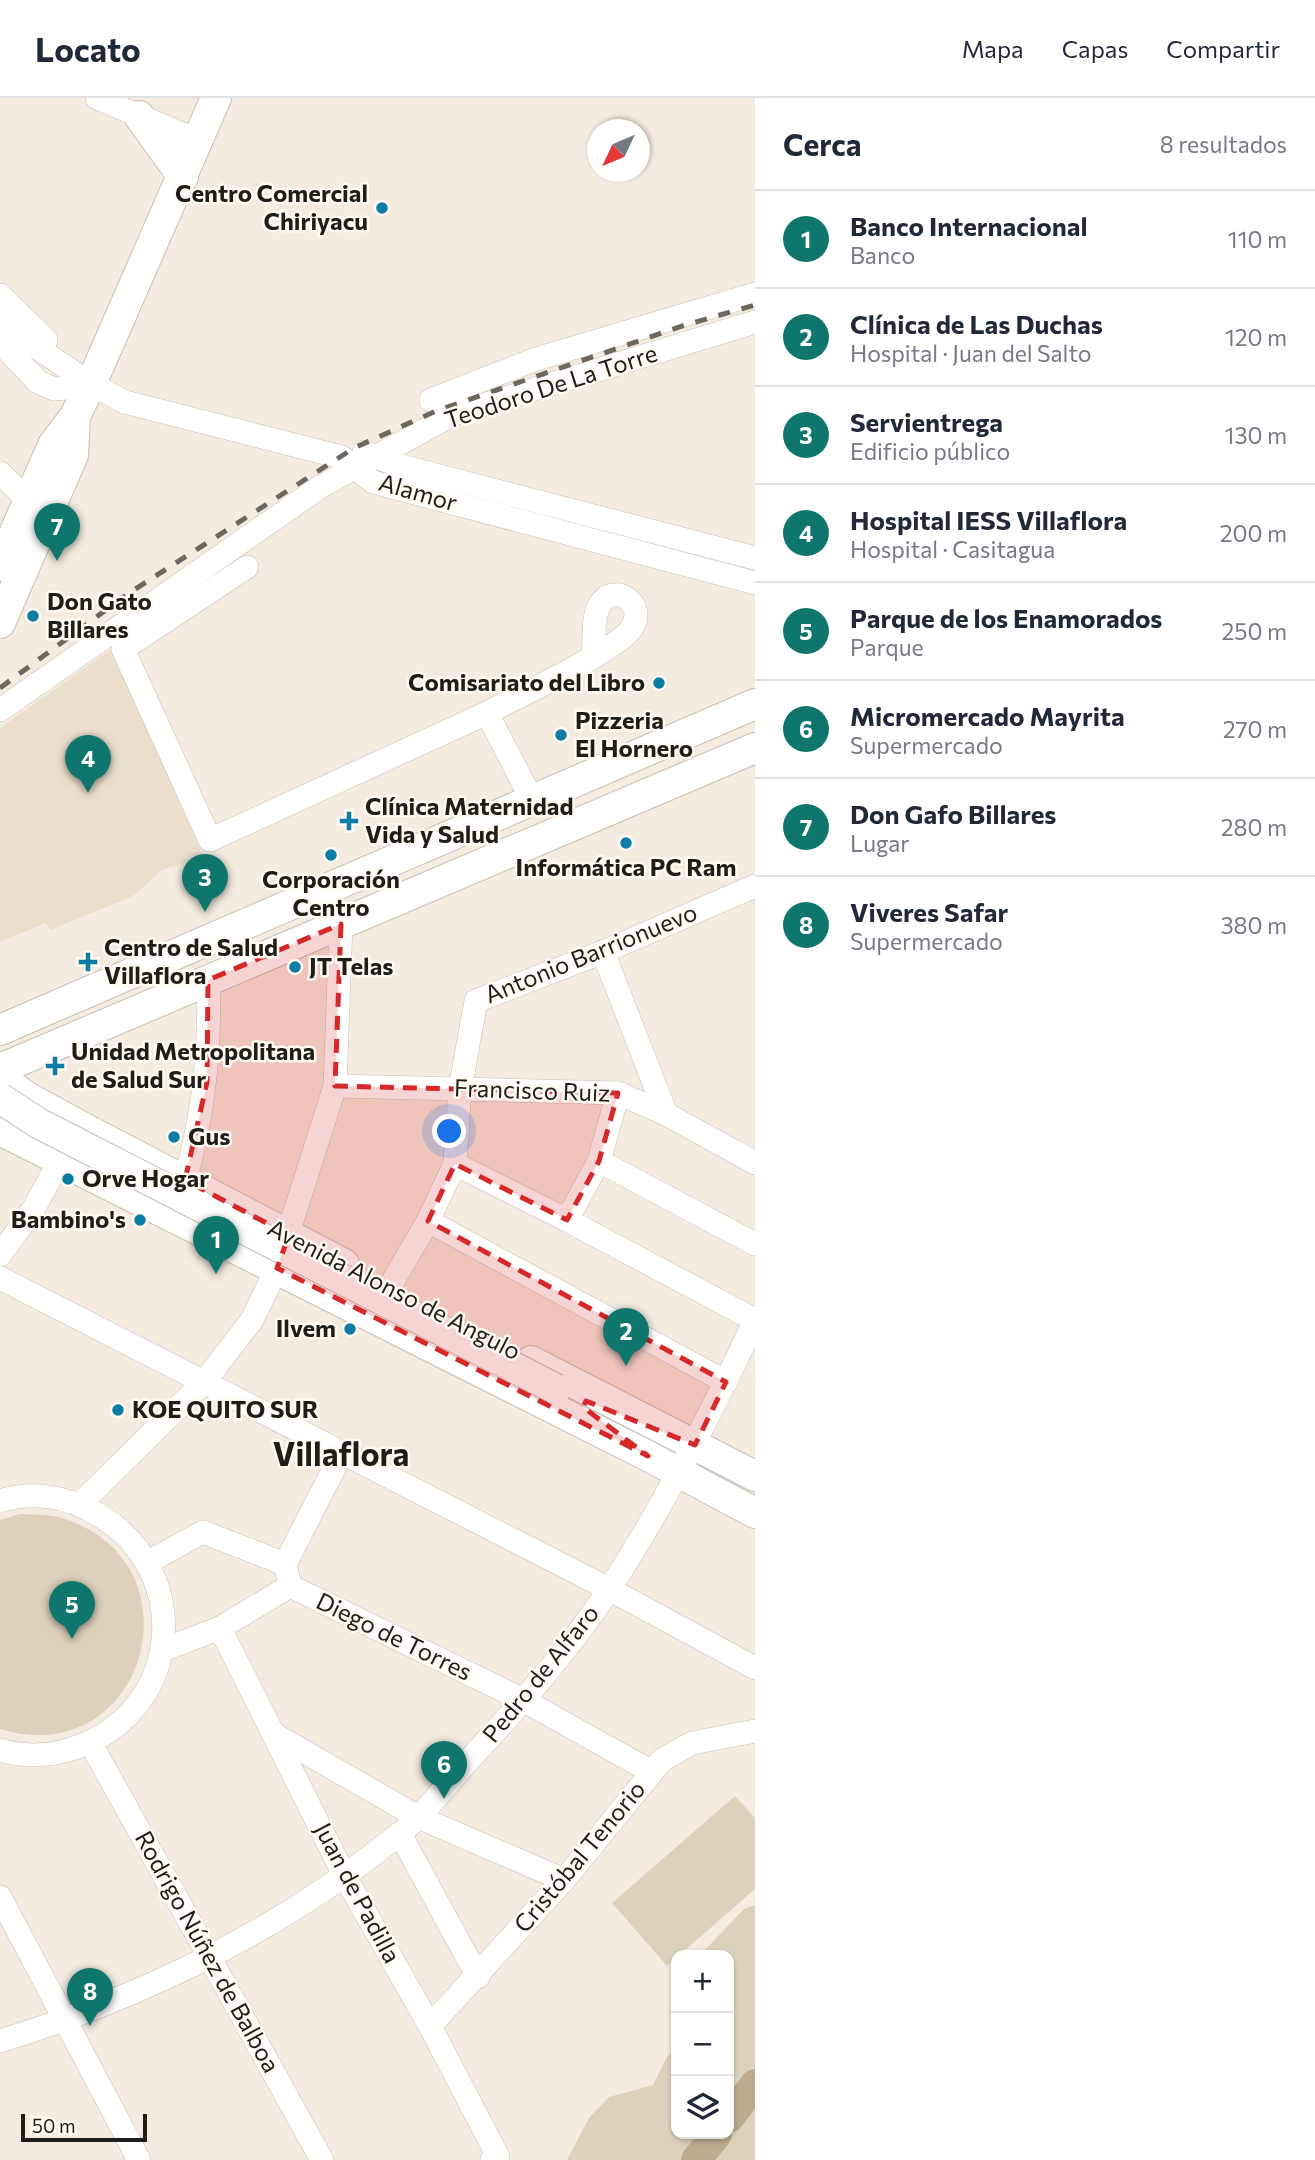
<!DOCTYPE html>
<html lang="es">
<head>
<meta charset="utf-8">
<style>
  :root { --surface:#fff; --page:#f6f6f7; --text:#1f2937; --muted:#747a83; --line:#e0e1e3; --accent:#0f766e }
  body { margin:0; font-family:Commissioner,sans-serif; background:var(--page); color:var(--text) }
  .controls { position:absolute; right:21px; bottom:21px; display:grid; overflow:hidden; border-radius:14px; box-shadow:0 2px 5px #0004 }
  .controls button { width:63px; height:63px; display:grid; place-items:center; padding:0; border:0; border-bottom:2px solid var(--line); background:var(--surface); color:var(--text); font:35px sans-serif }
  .compass { position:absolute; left:587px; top:21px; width:63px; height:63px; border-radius:50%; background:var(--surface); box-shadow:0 2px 5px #0004; rotate:226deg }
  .scale { position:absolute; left:21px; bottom:18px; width:126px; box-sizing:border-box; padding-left:7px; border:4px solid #1f1d18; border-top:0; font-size:19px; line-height:24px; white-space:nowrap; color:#1f1d18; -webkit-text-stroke:5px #fffaf2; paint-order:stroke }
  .you { position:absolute; left:450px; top:1034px; width:24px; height:24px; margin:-18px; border:5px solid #fff; border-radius:50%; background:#1a73e8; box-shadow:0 0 0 10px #1a73e833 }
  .badge { display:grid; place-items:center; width:46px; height:46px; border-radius:50%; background:var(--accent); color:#fff; font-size:23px; font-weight:700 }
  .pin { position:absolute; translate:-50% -58px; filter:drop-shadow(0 2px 4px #0008) }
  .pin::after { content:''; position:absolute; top:37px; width:24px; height:21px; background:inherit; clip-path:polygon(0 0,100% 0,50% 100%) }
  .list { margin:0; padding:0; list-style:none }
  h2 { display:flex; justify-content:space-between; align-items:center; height:91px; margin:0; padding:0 28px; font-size:30px }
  h2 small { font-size:23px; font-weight:400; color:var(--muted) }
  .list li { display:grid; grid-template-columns:46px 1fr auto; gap:21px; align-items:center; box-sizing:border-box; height:98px; padding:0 28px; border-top:2px solid var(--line) }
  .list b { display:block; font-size:26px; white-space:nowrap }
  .list p { margin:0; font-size:23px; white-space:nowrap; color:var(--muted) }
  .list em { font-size:23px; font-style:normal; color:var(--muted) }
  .icon { flex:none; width:38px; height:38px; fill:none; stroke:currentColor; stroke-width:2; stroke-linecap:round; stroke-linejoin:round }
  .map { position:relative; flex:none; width:755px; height:2062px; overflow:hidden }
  header { display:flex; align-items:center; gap:42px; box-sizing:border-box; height:98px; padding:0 35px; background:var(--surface); border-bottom:2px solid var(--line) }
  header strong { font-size:33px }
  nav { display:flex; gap:38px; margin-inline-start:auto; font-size:24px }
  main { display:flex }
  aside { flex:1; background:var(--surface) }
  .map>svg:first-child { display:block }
  .built { fill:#ebdfcc }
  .green { fill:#ded1bb }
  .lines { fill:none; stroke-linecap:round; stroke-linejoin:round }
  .river { stroke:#bcab8e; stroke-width:30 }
  .minor-casing { stroke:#c8c1b5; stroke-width:24 }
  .major-casing { stroke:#c8c1b5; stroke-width:32 }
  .minor { stroke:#fff; stroke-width:23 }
  .major { stroke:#fff; stroke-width:30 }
  .rail { stroke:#6c6860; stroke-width:5; stroke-dasharray:12 12; stroke-linecap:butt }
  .major-bridge-casing { stroke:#c8c1b5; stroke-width:32; stroke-linecap:butt }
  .major-bridge { stroke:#fff; stroke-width:30 }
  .marked { fill:#d62828; fill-opacity:0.2; stroke:#d62828; stroke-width:5; stroke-dasharray:14 9; stroke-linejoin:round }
  .poi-dot { fill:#0b7da5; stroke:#fffaf2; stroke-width:2.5 }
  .labels { text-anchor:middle; stroke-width:5; stroke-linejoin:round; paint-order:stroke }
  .poi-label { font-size:24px; font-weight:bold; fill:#1f1d18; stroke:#fffaf2; text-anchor:start }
  .street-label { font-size:24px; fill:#1f1d18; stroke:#fffaf2 }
  .district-label { font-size:32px; font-weight:bold; fill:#1f1d18; stroke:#fffaf2 }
</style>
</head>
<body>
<header>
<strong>Locato</strong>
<nav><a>Mapa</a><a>Capas</a><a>Compartir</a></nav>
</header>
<main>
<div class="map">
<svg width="755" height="2062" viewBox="0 0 755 2062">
  <rect width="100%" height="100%" fill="#f4ece0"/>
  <polygon class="built" points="113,550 204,761 163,771 133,798 50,832 46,825 0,844 0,630"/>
  <g class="green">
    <path d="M20 1416C32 1417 46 1416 58 1419 206 1460 147 1676 0 1631V1422Z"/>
    <polygon points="735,1698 755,1720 755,1791 667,1868 612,1805"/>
    <polygon points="755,1807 755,2062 567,2062 589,2020 609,1999 653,1987 667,1959 676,1951 676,2036 729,2036 729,1857 700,1857 744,1811"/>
  </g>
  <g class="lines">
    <g class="river">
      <polyline points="729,2020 755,1986"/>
      <polyline points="696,2062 717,2036"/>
    </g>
    <g class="minor-casing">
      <g id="minor">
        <polyline points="97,0 199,43"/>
        <polyline points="0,197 46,242"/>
        <polyline points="0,225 91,286 125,304 341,359 373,384 755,485"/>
        <polyline points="0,244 38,284 54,291 97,287"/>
        <polyline points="431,302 536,261 755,196"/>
        <polyline points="364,354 397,367 755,460"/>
        <polyline points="0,375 28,402"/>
        <polyline points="247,469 123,551 210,742 487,615 532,702"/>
        <polyline points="0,612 320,389 454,316 755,224"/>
        <path d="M487 615C517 599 615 553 631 531 649 506 613 482 599 508 592 522 595 542 593 557"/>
        <polyline points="603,854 666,1016"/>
        <polyline points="335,988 618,995 666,1016 755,1065"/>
        <polyline points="599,1063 755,1146"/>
        <polyline points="455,1066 567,1122 755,1222"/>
        <path d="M185 1082C204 1015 211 952 208 882"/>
        <polyline points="567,1122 599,1063 618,995"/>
        <polyline points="428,1123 726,1284"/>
        <polyline points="0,1157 34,1110 59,1064"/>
        <polyline points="0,1180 609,1491 755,1570"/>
        <polyline points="389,1190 428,1123 455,1066 460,991 476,903 603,854 755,788"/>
        <path d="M0 1403C32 1392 68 1399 97 1416 198 1475 181 1620 68 1652 47 1658 21 1659 0 1652"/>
        <polyline points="80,1406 204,1284 252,1222 277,1170 335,988 341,826"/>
        <polyline points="148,1464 203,1434 285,1466 290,1488"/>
        <polyline points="285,1466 341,1357"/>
        <polyline points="290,1488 523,1602 650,1673"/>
        <polyline points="220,1530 344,1777 430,1928 493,2049 498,2059 492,2062"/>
        <polyline points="163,1552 220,1530 290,1488"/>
        <polyline points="275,1637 418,1719 564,1782"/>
        <polyline points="91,1646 322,2062"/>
        <polyline points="400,1736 478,1879"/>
        <polyline points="0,1799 139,2062"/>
        <polyline points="430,1928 564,1782 662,1662 692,1645 755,1633"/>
        <path d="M0 1943C143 1899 282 1831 398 1737 425 1716 446 1687 469 1662 519 1608 570 1551 610 1490 666 1404 712 1314 755 1222"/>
      </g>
    </g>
    <g class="major-casing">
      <g id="major">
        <polyline points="139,18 183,79"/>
        <polyline points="0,468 53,347 75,318 91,286 216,0"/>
        <polyline points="0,525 73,357 75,318"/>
        <polyline points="0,932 755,606"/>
        <polyline points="0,971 755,650"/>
        <polyline points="0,979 27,999 78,1027 344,1166"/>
        <polyline points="0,1032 648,1358 755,1415"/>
        <polyline points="531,1263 755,1378"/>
      </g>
    </g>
    <use href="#minor" class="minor"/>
    <use href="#major" class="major"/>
    <polyline class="rail" points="0,590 129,495 354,350 436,313 682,228 755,207"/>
    <g class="major-bridge-casing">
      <polyline id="major-bridge" points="0,1000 38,1025 556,1291"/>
    </g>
    <use href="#major-bridge" class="major-bridge"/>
  </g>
  <path class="marked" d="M341 826 335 988 618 995 599 1063 567 1122 455 1066 428 1123 726 1284 695 1347 586 1303 583 1309 648 1358 277 1170 289 1137 185 1082 207 984 208 882Z"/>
  <g class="poi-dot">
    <circle cx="382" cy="110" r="7"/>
    <circle cx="33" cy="518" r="7"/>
    <circle cx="659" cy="585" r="7"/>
    <circle cx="561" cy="637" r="7"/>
    <path d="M345.5 712.5h7v7h7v7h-7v7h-7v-7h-7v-7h7z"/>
    <circle cx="626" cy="745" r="7"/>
    <circle cx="331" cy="757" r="7"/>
    <path d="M84.5 853.5h7v7h7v7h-7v7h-7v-7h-7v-7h7z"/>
    <circle cx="295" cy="869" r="7"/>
    <path d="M51.5 957.5h7v7h7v7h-7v7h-7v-7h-7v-7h7z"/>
    <circle cx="174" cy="1039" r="7"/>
    <circle cx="68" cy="1081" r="7"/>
    <circle cx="140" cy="1122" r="7"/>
    <circle cx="350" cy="1231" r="7"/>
    <circle cx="118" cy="1312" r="7"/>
  </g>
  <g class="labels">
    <g class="poi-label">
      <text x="368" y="104" text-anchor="end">Centro Comercial<tspan x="368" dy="28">Chiriyacu</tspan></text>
      <text x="47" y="512">Don Gato<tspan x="47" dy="28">Billares</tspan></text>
      <text x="645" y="593" text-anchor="end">Comisariato del Libro</text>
      <text x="575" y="631">Pizzeria<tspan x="575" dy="28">El Hornero</tspan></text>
      <text x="365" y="717">Clínica Maternidad<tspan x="365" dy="28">Vida y Salud</tspan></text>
      <text x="626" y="778" text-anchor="middle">Informática PC Ram</text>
      <text x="331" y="790" text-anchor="middle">Corporación<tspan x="331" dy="28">Centro</tspan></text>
      <text x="104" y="858">Centro de Salud<tspan x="104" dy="28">Villaflora</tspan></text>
      <text x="309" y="877">JT Telas</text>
      <text x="71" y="962">Unidad Metropolitana<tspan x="71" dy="28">de Salud Sur</tspan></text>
      <text x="188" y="1047">Gus</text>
      <text x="82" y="1089">Orve Hogar</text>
      <text x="126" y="1130" text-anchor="end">Bambino's</text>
      <text x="336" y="1239" text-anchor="end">Ilvem</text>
      <text x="132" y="1320">KOE QUITO SUR</text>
    </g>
    <g class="street-label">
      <text transform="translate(551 289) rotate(-18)" y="8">Teodoro De La Torre</text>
      <text transform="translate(418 395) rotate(16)" y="8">Alamor</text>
      <text transform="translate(591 856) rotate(-22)" y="8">Antonio Barrionuevo</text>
      <text transform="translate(532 993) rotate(2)" y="8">Francisco Ruiz</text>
      <text transform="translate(394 1192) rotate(27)" y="8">Avenida Alonso de Angulo</text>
      <text transform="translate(394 1539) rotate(26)" y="8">Diego de Torres</text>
      <text transform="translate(541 1576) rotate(-51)" y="8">Pedro de Alfaro</text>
      <text transform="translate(580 1759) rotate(-50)" y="8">Cristóbal Tenorio</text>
      <text transform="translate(357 1795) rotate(62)" y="8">Juan de Padilla</text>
      <text transform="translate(207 1854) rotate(61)" y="8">Rodrigo Núñez de Balboa</text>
    </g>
    <g class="district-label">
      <text x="341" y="1368">Villaflora</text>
    </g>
  </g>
</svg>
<div class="controls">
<button>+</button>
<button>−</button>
<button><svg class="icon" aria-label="layers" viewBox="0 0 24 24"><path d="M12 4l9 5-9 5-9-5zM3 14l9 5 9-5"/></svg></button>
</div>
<svg class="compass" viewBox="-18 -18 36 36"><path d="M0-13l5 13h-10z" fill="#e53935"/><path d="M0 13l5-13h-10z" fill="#747a83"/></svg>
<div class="scale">50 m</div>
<div class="you"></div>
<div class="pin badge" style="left:216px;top:1176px">1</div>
<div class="pin badge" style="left:626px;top:1268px">2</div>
<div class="pin badge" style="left:205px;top:814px">3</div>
<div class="pin badge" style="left:88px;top:695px">4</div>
<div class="pin badge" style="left:72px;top:1541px">5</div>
<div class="pin badge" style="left:444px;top:1701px">6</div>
<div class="pin badge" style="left:57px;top:463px">7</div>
<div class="pin badge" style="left:90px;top:1928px">8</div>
</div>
<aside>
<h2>Cerca<small>8 resultados</small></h2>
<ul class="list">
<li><span class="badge">1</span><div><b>Banco Internacional</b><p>Banco</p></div><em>110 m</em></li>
<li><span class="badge">2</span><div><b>Clínica de Las Duchas</b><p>Hospital · Juan del Salto</p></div><em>120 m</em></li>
<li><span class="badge">3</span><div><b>Servientrega</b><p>Edificio público</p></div><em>130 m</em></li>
<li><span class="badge">4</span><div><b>Hospital IESS Villaflora</b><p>Hospital · Casitagua</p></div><em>200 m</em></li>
<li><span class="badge">5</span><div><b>Parque de los Enamorados</b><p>Parque</p></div><em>250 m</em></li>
<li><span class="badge">6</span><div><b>Micromercado Mayrita</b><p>Supermercado</p></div><em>270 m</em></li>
<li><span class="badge">7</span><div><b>Don Gafo Billares</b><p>Lugar</p></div><em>280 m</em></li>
<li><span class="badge">8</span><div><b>Viveres Safar</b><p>Supermercado</p></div><em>380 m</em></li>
</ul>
</aside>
</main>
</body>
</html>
